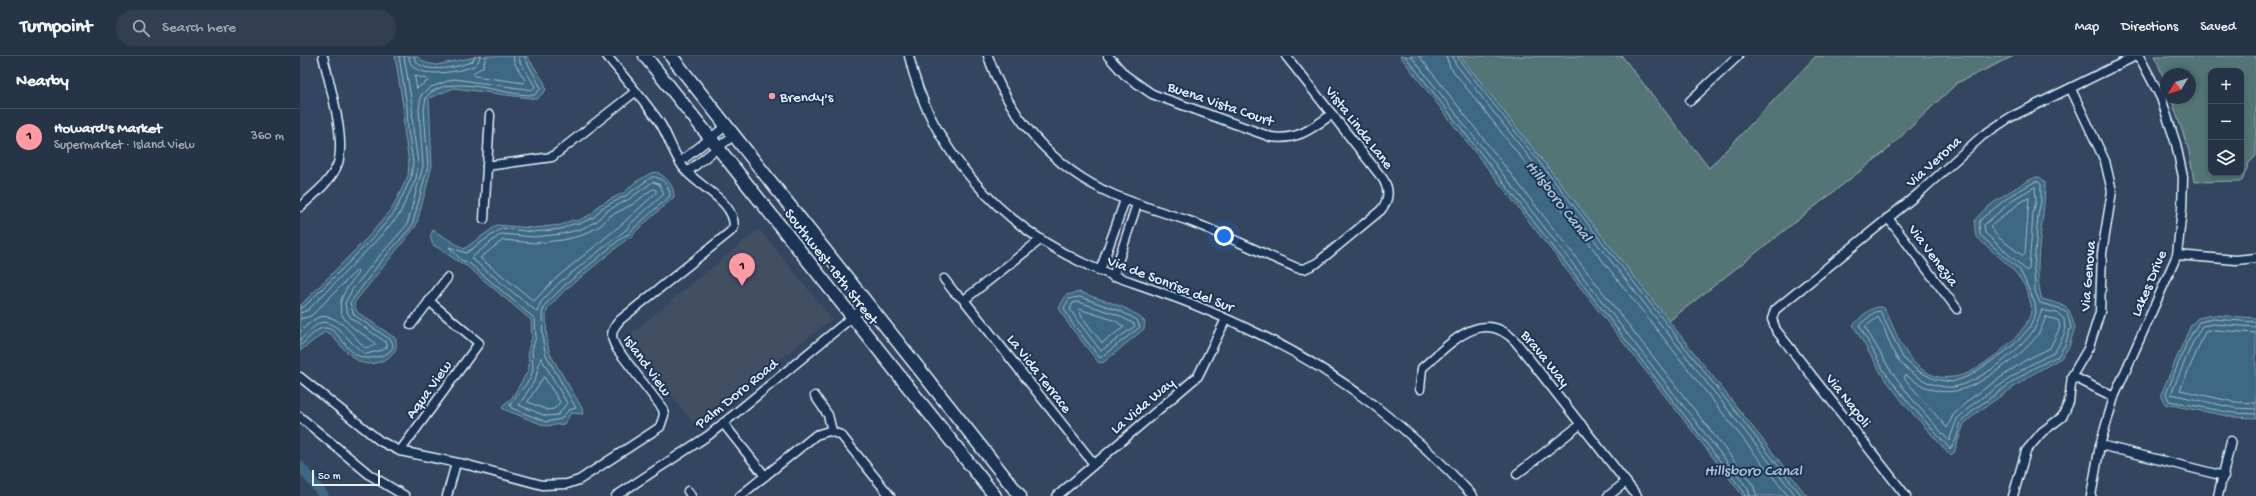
<!DOCTYPE html>
<html lang="en">
<head>
<meta charset="utf-8">
<style>
  :root { --surface:#263447; --page:#323f52; --text:#f1f3f6; --muted:#a4aab4; --line:#424f60; --accent:#ff9aa2 }
  body { margin:0; font-family:"Gochi Hand",sans-serif; background:var(--page); color:var(--text) }
  .controls { position:absolute; right:12px; top:12px; display:grid; overflow:hidden; border-radius:8px; box-shadow:0 2px 6px #0003 }
  .controls button { width:36px; height:36px; display:grid; place-items:center; padding:0; border:0; border-bottom:1px solid var(--line); background:var(--surface); color:var(--text); font:20px sans-serif }
  .compass { position:absolute; left:1860px; top:12px; width:36px; height:36px; border-radius:50%; background:var(--surface); box-shadow:0 2px 6px #0003; rotate:232deg }
  .scale { position:absolute; left:12px; bottom:10px; width:68px; box-sizing:border-box; padding-left:4px; border:2px solid #e8f1f8; border-top:0; font-size:11px; line-height:14px; white-space:nowrap; color:#e8f1f8; -webkit-text-stroke:3px #1d3557; paint-order:stroke }
  .you { position:absolute; left:924px; top:180px; width:14px; height:14px; margin:-10px; border:3px solid #fff; border-radius:50%; background:#1a73e8; box-shadow:0 0 0 6px #1a73e833 }
  .badge { display:grid; place-items:center; width:26px; height:26px; border-radius:50%; background:var(--accent); color:#111; font-size:13px; font-weight:700 }
  .pin { position:absolute; translate:-50% -33px; filter:drop-shadow(0 1px 2px #0008) }
  .pin::after { content:''; position:absolute; top:21px; width:14px; height:12px; background:inherit; clip-path:polygon(0 0,100% 0,50% 100%) }
  .list { margin:0; padding:0; list-style:none }
  h2 { display:flex; justify-content:space-between; align-items:center; height:52px; margin:0; padding:0 16px; font-size:17px }
  h2 small { font-size:13px; font-weight:400; color:var(--muted) }
  .list li { display:grid; grid-template-columns:26px 1fr auto; gap:12px; align-items:center; box-sizing:border-box; height:56px; padding:0 16px; border-top:1px solid var(--line) }
  .list b { display:block; font-size:15px; white-space:nowrap }
  .list p { margin:0; font-size:13px; white-space:nowrap; color:var(--muted) }
  .list em { font-size:13px; font-style:normal; color:var(--muted) }
  .icon { flex:none; width:22px; height:22px; fill:none; stroke:currentColor; stroke-width:2; stroke-linecap:round; stroke-linejoin:round }
  .map { position:relative; flex:none; width:1956px; height:440px; overflow:hidden }
  header { display:flex; align-items:center; gap:24px; box-sizing:border-box; height:56px; padding:0 20px; background:var(--surface); border-bottom:1px solid var(--line) }
  header strong { font-size:19px }
  nav { display:flex; gap:22px; margin-inline-start:auto; font-size:14px }
  .search { width:280px; height:36px; background:var(--page); display:flex; align-items:center; gap:10px; box-sizing:border-box; padding:0 14px; border-radius:22px; color:var(--muted); font-size:15px }
  main { display:flex }
  aside { flex:1; background:var(--surface) }
  .map>svg:first-child { display:block }
  .built { fill:#425064 }
  .green { fill:#537575; stroke:#9eb3b6; fill-rule:evenodd }
  .water { fill:#3d6883; stroke:#819fb2 }
  .lines { fill:none; stroke-linecap:round; stroke-linejoin:round }
  .shore { stroke:#a4bac9; stroke-width:1 }
  .canal { stroke:#3d6883; stroke-width:10 }
  .minor-casing { stroke:#e8f1f8; stroke-width:11 }
  .secondary-casing { stroke:#e8f1f8; stroke-width:15 }
  .minor { stroke:#1d3557; stroke-width:8 }
  .secondary { stroke:#1d3557; stroke-width:12 }
  .poi-dot { fill:#ff9aa2; stroke:#1d3557; stroke-width:1.5 }
  .labels { text-anchor:middle; stroke-width:4; stroke-linejoin:round; paint-order:stroke }
  .poi-label { font-size:15px; fill:#e8f1f8; stroke:#1d3557; text-anchor:start }
  .street-label { font-size:15px; fill:#e8f1f8; stroke:#1d3557 }
  .water-label { font-size:16px; font-style:italic; fill:#acc1cf; stroke:#1d3557 }
</style>
</head>
<body>
<header>
<strong>Turnpoint</strong>
<div class="search"><svg class="icon" aria-label="search" viewBox="0 0 24 24"><circle cx="10" cy="10" r="6"/><path d="M15 15l6 6"/></svg>Search here</div>
<nav><a>Map</a><a>Directions</a><a>Saved</a></nav>
</header>
<main>
<aside>
<h2>Nearby<small></small></h2>
<ul class="list">
<li><span class="badge">1</span><div><b>Howard's Market</b><p>Supermarket · Island View</p></div><em>360 m</em></li>
</ul>
</aside>
<div class="map">
<svg width="1956" height="440" viewBox="0 0 1956 440">
  <rect width="100%" height="100%" fill="#33455f"/>
  <filter id="ink" filterUnits="userSpaceOnUse"><feTurbulence type="fractalNoise" baseFrequency=".025" numOctaves="2"/><feDisplacementMap in="SourceGraphic" scale="8" xChannelSelector="R" yChannelSelector="G"/><feConvolveMatrix kernelMatrix="1 2 1 2 8 2 1 2 1" color-interpolation-filters="sRGB"/></filter>
  <g filter="url(#ink)">
    <polygon class="built" points="459,173 532,263 395,369 326,282"/>
    <g class="green">
      <polygon points="1160,0 1322,0 1409,112 1516,0 1714,0 1657,27 1587,94 1369,265"/>
      <path d="M1855 0H1956V100L1949 107 1942 125 1894 126 1889 95 1871 42H1890V18H1866V28ZM1911 15H1941V117H1911Z"/>
    </g>
    <g class="water">
      <path d="M95 0H116L126 7 136 9 181 0H227L244 26 246 34 237 43 154 32 129 42 132 110 116 170 54 247 57 256 95 282C103 300 75 311 63 307 51 303 39 288 31 278L25 276 0 295V250L67 182 92 153 108 120 109 107 104 74 103 50Z"/>
      <polygon points="1100,0 1160,0 1507,440 1443,440"/>
      <path d="M357 116C367 122 374 129 374 141L336 175 331 182 327 183 265 234 248 252 246 259 247 286 250 298 282 352 283 358 271 357 264 368 246 370 203 353 202 350 212 342 229 313 228 294 232 281 231 264 167 210C155 205 145 195 133 189L130 181 133 174 164 193 197 169 233 172 261 169 272 164 277 165 292 158 299 149 325 136 334 127 351 117Z"/>
      <path d="M1736 121H1740L1745 126C1746 161 1731 211 1742 243L1760 248 1769 254 1775 271 1769 291 1761 302 1733 318 1679 355 1664 368 1654 397 1650 399 1605 349 1581 317 1553 269C1560 262 1573 247 1584 252 1598 278 1604 309 1635 320 1646 323 1658 321 1668 317 1687 307 1735 274 1731 249 1725 215 1698 203 1676 180 1675 175 1674 169 1675 165 1680 153 1723 126 1736 121Z"/>
      <path d="M780 236C801 245 830 249 845 266L844 273 804 306 799 307 769 269 759 252 766 239Z"/>
      <polygon points="1913,259 1956,262 1956,362 1933,361 1865,348 1861,338 1891,269 1898,262"/>
    </g>
    <g class="lines">
      <g class="shore">
        <path d="M109 0C108 26 159 16 174 10L178 6 180 0"/>
        <path d="M114 0C116 21 161 11 173 5L175 0"/>
        <polyline points="186,0 183,11 173,17 174,20 224,27 225,24 215,8 213,0"/>
        <polyline points="1105,0 1444,436 1445,440"/>
        <polyline points="1111,0 1448,433 1450,440"/>
        <polyline points="1119,0 1453,429 1457,440"/>
        <polyline points="1146,0 1150,11 1488,440"/>
        <polyline points="1153,0 1155,7 1496,440"/>
        <polyline points="1158,0 1159,4 1502,440"/>
        <polygon points="115,20 127,23 128,25 117,32"/>
        <path d="M352 121C362 120 370 131 370 140L334 172 329 178 324 180 263 231 245 249 242 258 243 286 246 299 276 352 269 354 261 363 246 366 211 352 210 349 230 323 233 314 232 294 236 281 235 263 169 207 161 204 149 191 166 197 202 172 233 176 261 173 273 168H279L294 161 302 152 327 139Z"/>
        <polygon points="1737,125 1741,128 1741,145 1738,159 1734,212 1735,235 1740,247 1759,252 1767,257 1771,271 1765,289 1758,300 1730,314 1676,352 1661,366 1656,384 1650,393 1608,346 1584,315 1559,269 1575,256 1580,255 1603,302 1618,315 1634,323 1652,326 1669,320 1702,298 1718,285 1730,271 1736,257 1735,247 1720,214 1680,179 1679,167 1681,163 1711,139"/>
        <polygon points="353,126 359,128 364,138 330,168 327,173 259,227 241,246 237,256 171,202 201,178 234,181 262,178 281,173 297,165 305,156 329,143"/>
        <polygon points="1735,131 1736,145 1733,158 1729,213 1727,215 1685,177 1684,169 1714,143"/>
        <polygon points="353,133 356,134 356,137 322,168 255,223 234,245 180,202 203,184 234,187 263,184 283,179 300,170 310,160 333,148"/>
        <polygon points="1729,142 1725,198 1723,200 1698,181 1690,171 1718,148"/>
        <polygon points="780,241 820,255 837,264 840,271 800,302 772,267 764,252 769,243"/>
        <polygon points="779,246 818,259 834,268 835,270 801,295 777,264 770,253 773,247"/>
        <polyline points="0,252 4,251 70,185 95,156 111,122 113,106 108,74 107,50 99,0"/>
        <polygon points="779,253 816,265 824,271 802,287 782,261"/>
        <path d="M1742 254 1757 257 1764 263 1765 277 1755 296 1728 310 1673 348 1657 363 1649 385 1612 343 1589 312 1565 271 1578 261C1587 274 1589 292 1599 305 1611 319 1634 333 1653 331 1677 328 1722 294 1734 273 1738 267 1739 260 1742 254Z"/>
        <polyline points="0,257 8,254 73,188 99,159 116,123 118,106 113,73 112,49 104,0"/>
        <path d="M1746 261 1758 264 1760 271 1750 292 1724 305 1670 343 1653 359 1647 372 1604 322 1606 319C1639 345 1663 338 1695 316 1711 305 1727 294 1738 278 1742 273 1743 266 1746 261Z"/>
        <path d="M0 263 11 260 57 214 58 217C40 240 29 256 59 276 64 279 72 283 76 289L65 292C53 280 36 254 17 262 11 265 5 271 0 276"/>
        <polyline points="1956,266 1913,263 1899,266 1887,286 1866,338 1869,345 1933,357 1956,358"/>
        <polyline points="1956,271 1913,268 1902,270 1892,288 1871,338 1934,352 1956,353"/>
        <polyline points="1956,277 1914,274 1905,276 1880,334 1934,346 1956,347"/>
        <path d="M0 284C6 279 13 270 20 267 36 261 52 292 66 298L83 294 87 291V287L51 262 46 254 45 247 52 234 75 205 107 169 123 110 119 54 121 39 131 31 154 23 233 34 235 30 220 6 219 0"/>
        <path d="M0 290C6 285 16 272 24 272 43 271 46 309 76 301 81 300 86 299 90 295 93 292 94 289 91 284L54 259 50 247 79 208 112 170 128 110 124 54 126 41C150 14 205 41 235 39L241 32 224 0"/>
        <polygon points="241,302 267,347 258,359 246,360 219,349 235,324"/>
        <polygon points="244,321 260,346 254,353 247,354 228,346"/>
      </g>
      <polyline class="canal" points="0,410 24,440"/>
      <g class="minor-casing">
        <g id="minor">
          <path d="M609 0C630 93 700 169 785 208 811 220 839 228 865 238 898 249 930 264 961 279 1040 317 1114 376 1173 440"/>
          <path d="M688 0C708 60 754 113 812 138 837 149 863 156 889 165 926 179 961 197 997 212L1004 213 1017 207 1081 154C1089 144 1090 134 1083 123L986 0"/>
          <path d="M808 0 825 19 852 38 971 81C997 85 1013 72 1032 58"/>
          <polyline points="1390,45 1438,0"/>
          <polyline points="380,106 426,70"/>
          <polyline points="187,110 252,101 335,36"/>
          <polyline points="387,116 434,79"/>
          <path d="M0 151C13 139 32 125 38 107 46 81 29 27 23 0"/>
          <polyline points="1588,162 1657,253"/>
          <polyline points="184,163 190,59"/>
          <polyline points="1877,199 1936,204 1956,202"/>
          <polyline points="800,215 825,144"/>
          <polyline points="813,221 837,148"/>
          <polyline points="644,223 654,236 664,244 794,408"/>
          <polyline points="664,244 740,184"/>
          <polyline points="111,269 147,222"/>
          <polyline points="1772,320 1814,341"/>
          <path d="M0 321 80 385 100 395 168 409 242 429 267 428 279 424 360 371 364 359 363 353 317 293C310 281 310 275 320 264L430 176 434 171C434 145 401 132 386 115 374 101 370 83 360 67 344 44 325 22 307 0"/>
          <path d="M1120 333 1122 312C1149 289 1182 249 1216 286L1337 440"/>
          <polyline points="515,340 528,359 532,375"/>
          <polyline points="0,361 70,419 105,440"/>
          <polyline points="423,367 465,420"/>
          <polyline points="1800,389 1924,420"/>
          <polyline points="100,395 179,287 129,245"/>
          <polyline points="1217,418 1281,368"/>
          <polyline points="388,435 391,440"/>
          <polyline points="147,440 156,407"/>
          <polyline points="316,440 409,379 568,248"/>
          <polyline points="440,440 516,379 529,375 541,379 590,440"/>
          <polyline points="757,440 898,320 926,263"/>
          <polyline points="1308,440 1326,426"/>
          <polyline points="1606,440 1476,274 1472,263 1475,254 1619,137 1682,80 1709,62 1836,0"/>
          <polyline points="1713,440 1726,395 1742,376 1762,361 1769,346 1772,320 1789,291 1800,256 1802,197 1812,135 1805,105 1771,33"/>
          <polyline points="1791,440 1800,389 1814,341 1877,199 1882,153 1883,121 1876,88 1861,42 1839,0"/>
          <polyline points="1918,440 1931,385"/>
        </g>
      </g>
      <g class="secondary-casing">
        <g id="secondary">
          <polyline points="345,0 695,440"/>
          <polyline points="371,0 720,440"/>
        </g>
      </g>
      <use href="#minor" class="minor"/>
      <use href="#secondary" class="secondary"/>
    </g>
  </g>
  <circle class="poi-dot" cx="472" cy="40" r="4"/>
  <g class="labels">
    <g class="poi-label">
      <text x="480" y="45">Brendy's</text>
    </g>
    <g class="street-label">
      <text transform="translate(921 47) rotate(19)" y="5">Buena Vista Court</text>
      <text transform="translate(1060 71) rotate(52)" y="5">Vista Linda Lane</text>
      <text transform="translate(1633 105) rotate(-42)" y="5">Via Verona</text>
      <text transform="translate(1634 199) rotate(53)" y="5">Via Venezia</text>
      <text transform="translate(532 210) rotate(52)" y="5">Southwest 18th Street</text>
      <text transform="translate(1787 220) rotate(-85)" y="5">Via Genova</text>
      <text transform="translate(871 227) rotate(21)" y="5">Via de Sonrisa del Sur</text>
      <text transform="translate(1848 227) rotate(-67)" y="5">Lakes Drive</text>
      <text transform="translate(1246 302) rotate(51)" y="5">Brava Way</text>
      <text transform="translate(348 309) rotate(54)" y="5">Island View</text>
      <text transform="translate(740 317) rotate(52)" y="5">La Vida Terrace</text>
      <text transform="translate(128 333) rotate(-54)" y="5">Aqua View</text>
      <text transform="translate(436 337) rotate(-39)" y="5">Palm Doro Road</text>
      <text transform="translate(1549 344) rotate(52)" y="5">Via Napoli</text>
      <text transform="translate(842 349) rotate(-40)" y="5">La Vida Way</text>
    </g>
    <g class="water-label">
      <text transform="translate(1260 144) rotate(52)" y="6">Hillsboro Canal</text>
      <text x="1453" y="419">Hillsboro Canal</text>
    </g>
  </g>
</svg>
<div class="controls">
<button>+</button>
<button>−</button>
<button><svg class="icon" aria-label="layers" viewBox="0 0 24 24"><path d="M12 4l9 5-9 5-9-5zM3 14l9 5 9-5"/></svg></button>
</div>
<svg class="compass" viewBox="-18 -18 36 36"><path d="M0-13l5 13h-10z" fill="#e53935"/><path d="M0 13l5-13h-10z" fill="#a4aab4"/></svg>
<div class="scale">50 m</div>
<div class="you"></div>
<div class="pin badge" style="left:442px;top:230px">1</div>
</div>
</main>
</body>
</html>
